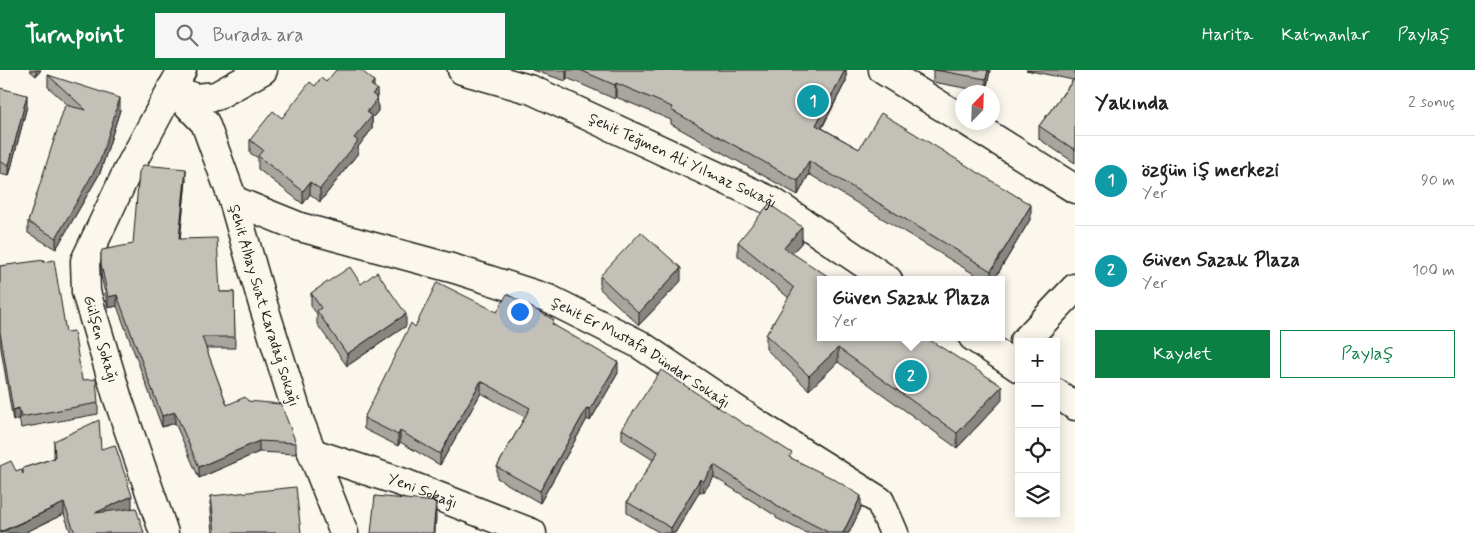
<!DOCTYPE html>
<html lang="tr">
<head>
<meta charset="utf-8">
<style>
  :root { --surface:#fff; --page:#f6f6f6; --text:#222; --muted:#767676; --line:#e0e0e0; --accent:#0b8043 }
  body { margin:0; font-family:Mynerve,sans-serif; background:var(--page); color:var(--text) }
  .controls { position:absolute; right:15px; bottom:15px; display:grid; overflow:hidden; border-radius:0px; box-shadow:0 2px 12px #0003 }
  .controls button { width:45px; height:45px; display:grid; place-items:center; padding:0; border:0; border-bottom:1px solid var(--line); background:var(--surface); color:var(--text); font:25px sans-serif }
  .compass { position:absolute; left:955px; top:15px; width:45px; height:45px; border-radius:50%; background:var(--surface); box-shadow:0 2px 12px #0003; rotate:23deg }
  .you { position:absolute; left:519px; top:241px; width:18px; height:18px; margin:-12px; border:4px solid #fff; border-radius:50%; background:#1a73e8; box-shadow:0 0 0 8px #1a73e833 }
  .badge { display:grid; place-items:center; width:32px; height:32px; border-radius:50%; background:var(--accent); color:#fff; font-size:16px; font-weight:700 }
  .pin { position:absolute; translate:-50% -50%; border:2px solid #fff; box-shadow:0 1px 5px #0006 }
  .popup { position:absolute; left:817px; top:206px; width:188px; height:65px; box-sizing:border-box; display:grid; place-content:center; border-radius:0px; background:var(--surface); filter:drop-shadow(0 1px 4px #0005); font-size:16px; white-space:nowrap; color:var(--muted) }
  .popup b { font-size:19px; color:var(--text) }
  .popup::after { content:''; position:absolute; left:50%; top:100%; margin-left:-10px; border:10px solid transparent; border-top-color:var(--surface) }
  .list { margin:0; padding:0; list-style:none }
  h2 { display:flex; justify-content:space-between; align-items:center; height:65px; margin:0; padding:0 20px; font-size:21px }
  h2 small { font-size:16px; font-weight:400; color:var(--muted) }
  .list li { display:grid; grid-template-columns:32px 1fr auto; gap:15px; align-items:center; box-sizing:border-box; height:90px; padding:0 20px; border-top:1px solid var(--line) }
  .list b { display:block; font-size:19px; white-space:nowrap }
  .list p { margin:0; font-size:16px; white-space:nowrap; color:var(--muted) }
  .list em { font-size:16px; font-style:normal; color:var(--muted) }
  .actions { display:flex; gap:10px; padding:15px 20px }
  .actions a { flex:1; padding:11px 0; border:1px solid var(--accent); border-radius:0px; text-align:center; font-size:18px; color:var(--accent) }
  .actions .main { background:var(--accent); color:#fff }
  .icon { flex:none; width:28px; height:28px; fill:none; stroke:currentColor; stroke-width:2; stroke-linecap:round; stroke-linejoin:round }
  .map { position:relative; flex:none; width:1075px; height:463px; overflow:hidden }
  header { display:flex; align-items:center; gap:30px; box-sizing:border-box; height:70px; padding:0 25px; background:var(--accent); color:#fff }
  header strong { font-size:24px }
  nav { display:flex; gap:28px; margin-inline-start:auto; font-size:18px }
  .search { width:350px; height:45px; background:var(--page); display:flex; align-items:center; gap:12px; box-sizing:border-box; padding:0 18px; border-radius:0px; color:var(--muted); font-size:19px }
  main { display:flex }
  aside { flex:1; background:var(--surface) }
  .map>svg:first-child { display:block }
  .lines { fill:none; stroke-linecap:round; stroke-linejoin:round }
  .minor-casing { stroke:#1c1c1c; stroke-width:31 }
  .minor { stroke:#fbf7ec; stroke-width:28 }
  .wall { fill:#a8a59e; stroke:#1c1c1c }
  .shaded-wall { fill:#888681; stroke:#1c1c1c }
  .building { fill:#c3c0b8; stroke:#1c1c1c }
  .labels { text-anchor:middle; stroke-width:4; stroke-linejoin:round; paint-order:stroke }
  .street-label { font-size:15px; fill:#1c1c1c; stroke:#fbf7ec }
</style>
</head>
<body>
<header>
<strong>Turnpoint</strong>
<div class="search"><svg class="icon" aria-label="search" viewBox="0 0 24 24"><circle cx="10" cy="10" r="6"/><path d="M15 15l6 6"/></svg>Burada ara</div>
<nav><a>Harita</a><a>Katmanlar</a><a>Paylaş</a></nav>
</header>
<main>
<div class="map">
<svg width="1075" height="463" viewBox="0 0 1075 463">
  <rect width="100%" height="100%" fill="#fbf7ec"/>
  <filter id="ink" filterUnits="userSpaceOnUse"><feTurbulence type="fractalNoise" baseFrequency=".02" numOctaves="2"/><feDisplacementMap in="SourceGraphic" scale="10" xChannelSelector="R" yChannelSelector="G"/><feConvolveMatrix kernelMatrix="1 2 1 2 8 2 1 2 1" color-interpolation-filters="sRGB"/></filter>
  <g filter="url(#ink)">
    <g class="lines">
      <g class="minor-casing">
        <g id="minor">
          <path id="s1" d="M462 0 532 20 773 132 888 210"/>
          <polyline points="883,0 962,49"/>
          <path id="s2" d="M172 18 205 53 233 130 262 231 300 352 344 463"/>
          <polyline points="172,18 195,28 216,26 263,0"/>
          <polyline points="968,52 1075,119"/>
          <path id="s3" d="M233 130 300 157 455 199 549 229 639 274 762 357 880 431 894 463"/>
          <polyline points="973,267 1019,298"/>
          <polyline points="1024,272 1075,218"/>
          <polyline points="1056,323 1075,336"/>
          <path id="s4" d="M313 383 404 413 532 463"/>
          <polyline points="164,463 117,326 86,222 85,191 127,102 182,0"/>
        </g>
      </g>
      <use href="#minor" class="minor"/>
    </g>
    <g class="wall">
      <polygon points="29,0 41,0 36,6"/>
      <polygon points="532,0 846,0 846,11 822,58 859,79 1031,148 994,210 984,210 809,104 798,125 671,54 671,50 616,27 615,29 567,8 566,11"/>
      <polygon points="933,0 990,0 986,22 933,12"/>
      <polygon points="1026,0 1075,0 1075,93 1039,69 1039,56 1073,10"/>
      <polygon points="48,5 120,40 100,103 56,179 28,163 28,152 68,35 48,17"/>
      <polygon points="326,12 374,18 377,28 378,41 372,48 372,59 358,77 358,83 320,132 310,124 303,134 258,99 258,88 250,83 250,70 282,48 315,16"/>
      <polygon points="0,18 27,36 9,106 0,104"/>
      <polygon points="186,110 180,169 220,222 234,222 235,278 206,278 227,335 248,331 296,373 296,384 259,382 199,408 175,353 162,357 117,236 108,238 101,205 101,183 133,174"/>
      <polygon points="738,172 802,172 792,183 1002,330 957,378 838,292 809,320 766,279 766,265 789,228 738,186"/>
      <polygon points="44,192 66,262 82,310 98,333 98,344 21,358 19,348 13,351 0,273 0,196"/>
      <polygon points="600,206 681,211 639,255 600,219"/>
      <polygon points="361,214 406,256 347,296 317,254 317,244 311,236 311,223"/>
      <polygon points="497,242 554,255 618,303 590,351 587,349 540,433 497,408 497,397 525,347 481,323 440,395 400,372 398,376 364,359 364,348 415,257"/>
      <polygon points="622,359 792,389 861,438 849,463 806,463 776,448 776,446 714,407 703,423 700,421 675,463 660,463 627,443 627,432 653,390 622,370"/>
      <polygon points="54,371 101,379 132,438 129,439 144,463 71,463 64,444 24,463 16,401 23,402 23,398 54,388"/>
      <polygon points="211,426 301,463 213,463 211,441"/>
    </g>
    <g class="shaded-wall">
      <polygon points="36,0 41,0 36,6"/>
      <polygon points="566,0 567,0 567,8 566,11"/>
      <polygon points="845,0 846,0 846,11 816,68 816,55"/>
      <polygon points="988,0 990,0 986,22 986,9"/>
      <polygon points="374,11 374,22 377,19 378,41 372,48 372,59 358,77 358,83 320,132 320,119 354,68 367,42 371,15"/>
      <polygon points="616,13 616,27 615,29 615,15"/>
      <polygon points="27,25 27,36 9,106 9,95"/>
      <polygon points="120,28 120,40 100,103 56,179 56,168"/>
      <polygon points="809,91 809,104 798,125 798,111"/>
      <polygon points="186,99 186,110 179,180 179,169"/>
      <polygon points="310,112 310,124 303,134 303,121"/>
      <polygon points="1031,135 1031,148 994,210 991,210 991,201"/>
      <polygon points="802,157 802,172 784,192 784,178"/>
      <polygon points="681,198 681,211 639,255 639,243"/>
      <polygon points="117,225 117,236 108,238 108,227"/>
      <polygon points="406,244 406,256 347,296 347,284"/>
      <polygon points="838,278 838,292 809,320 809,306"/>
      <polygon points="618,292 618,303 590,351 590,339"/>
      <polygon points="481,311 481,323 440,395 440,384"/>
      <polygon points="1002,316 1002,330 957,378 957,363"/>
      <polygon points="19,338 19,348 13,351 13,340"/>
      <polygon points="587,338 587,349 540,433 540,421"/>
      <polygon points="175,342 175,353 162,357 162,346"/>
      <polygon points="400,361 400,372 398,376 398,365"/>
      <polygon points="259,371 259,382 199,408 199,397"/>
      <polygon points="714,395 714,407 703,423 703,412"/>
      <polygon points="700,409 700,421 675,463 671,463 671,458"/>
      <polygon points="132,426 132,438 95,454 95,443"/>
      <polygon points="861,426 861,438 849,463 843,463"/>
      <polygon points="436,432 436,449 435,463 433,463"/>
      <polygon points="64,433 64,444 24,463 0,463"/>
    </g>
    <g class="building">
      <polygon points="336,0 361,0 374,11 371,15 377,19 372,24 378,28 367,42 372,46 354,68 358,71 320,119 310,112 303,121 258,86 263,80 250,70 273,41 282,48 310,12 315,16 321,8 326,12"/>
      <polygon points="580,0 845,0 816,55 859,79 881,43 1031,135 991,201 809,91 798,111 671,40 672,37 616,13 615,15"/>
      <polygon points="935,0 988,0 986,9"/>
      <polygon points="48,5 120,28 100,91 56,168 28,152 65,35 86,40"/>
      <polygon points="1075,8 1075,80 1039,56"/>
      <polygon points="0,18 27,25 9,95 0,92"/>
      <polygon points="143,95 186,99 179,169 217,168 220,222 234,222 235,267 202,267 227,335 245,327 248,331 281,334 296,373 259,371 199,397 175,342 162,346 117,225 108,227 101,194 101,183 102,180 133,174 139,102"/>
      <polygon points="769,134 802,157 784,178 834,210 821,210 821,267 925,267 1002,316 957,363 838,278 809,306 766,265 794,218 738,172"/>
      <polygon points="641,162 681,198 639,243 600,206"/>
      <polygon points="44,190 43,192 54,190 66,262 74,261 82,310 96,309 98,333 21,347 19,338 13,340 0,262 0,196"/>
      <polygon points="350,197 361,214 377,202 406,244 347,284 317,241 321,238 311,223"/>
      <polygon points="437,212 497,242 507,224 554,250 552,254 618,292 590,339 587,338 540,421 497,397 530,338 481,311 440,384 400,361 398,365 364,348 411,253 415,257"/>
      <polygon points="661,300 747,356 748,355 792,383 789,387 834,409 861,426 843,463 830,463 776,436 777,435 714,395 703,412 700,409 671,458 627,432 658,382 622,359"/>
      <polygon points="99,350 101,379 115,375 132,426 95,443 136,438 144,463 75,463 64,433 0,462 0,396 11,391 16,401 21,399 23,404 23,398 55,388 54,371"/>
      <polygon points="296,417 301,463 215,463 211,426"/>
      <polygon points="375,426 436,432 433,463 371,463"/>
    </g>
  </g>
  <g class="labels">
    <g class="street-label">
      <text dy="5" stroke="none"><textPath href="#s1" startOffset="239">Şehit Teğmen Ali Yılmaz Sokağı</textPath></text>
      <text dy="5" stroke="none"><textPath href="#s2" startOffset="240">Şehit Albay Suat Karadağ Sokağı</textPath></text>
      <text transform="translate(101 269) rotate(74)" y="5">Gülşen Sokağı</text>
      <text dy="5" stroke="none"><textPath href="#s3" startOffset="438">Şehit Er Mustafa Dündar Sokağı</textPath></text>
      <text dy="5" stroke="none"><textPath href="#s4" startOffset="116">Yeni Sokağı</textPath></text>
    </g>
  </g>
</svg>
<div class="controls">
<button>+</button>
<button>−</button>
<button><svg class="icon" aria-label="locate" viewBox="0 0 24 24"><circle cx="12" cy="12" r="6"/><path d="M12 2v4M12 18v4M2 12h4M18 12h4"/></svg></button>
<button><svg class="icon" aria-label="layers" viewBox="0 0 24 24"><path d="M12 4l9 5-9 5-9-5zM3 14l9 5 9-5"/></svg></button>
</div>
<svg class="compass" viewBox="-18 -18 36 36"><path d="M0-13l5 13h-10z" fill="#e53935"/><path d="M0 13l5-13h-10z" fill="#767676"/></svg>
<div class="you"></div>
<div class="pin badge" style="left:813px;top:31px;background:#0f9aa8">1</div>
<div class="pin badge" style="left:911px;top:306px;background:#0f9aa8">2</div>
<div class="popup"><b>Güven Sazak Plaza</b>Yer</div>
</div>
<aside>
<h2>Yakında<small>2 sonuç</small></h2>
<ul class="list">
<li><span class="badge" style="background:#0f9aa8">1</span><div><b>özgün iş merkezi</b><p>Yer</p></div><em>90 m</em></li>
<li><span class="badge" style="background:#0f9aa8">2</span><div><b>Güven Sazak Plaza</b><p>Yer</p></div><em>100 m</em></li>
</ul>
<div class="actions"><a class="main">Kaydet</a><a>Paylaş</a></div>
</aside>
</main>
</body>
</html>
